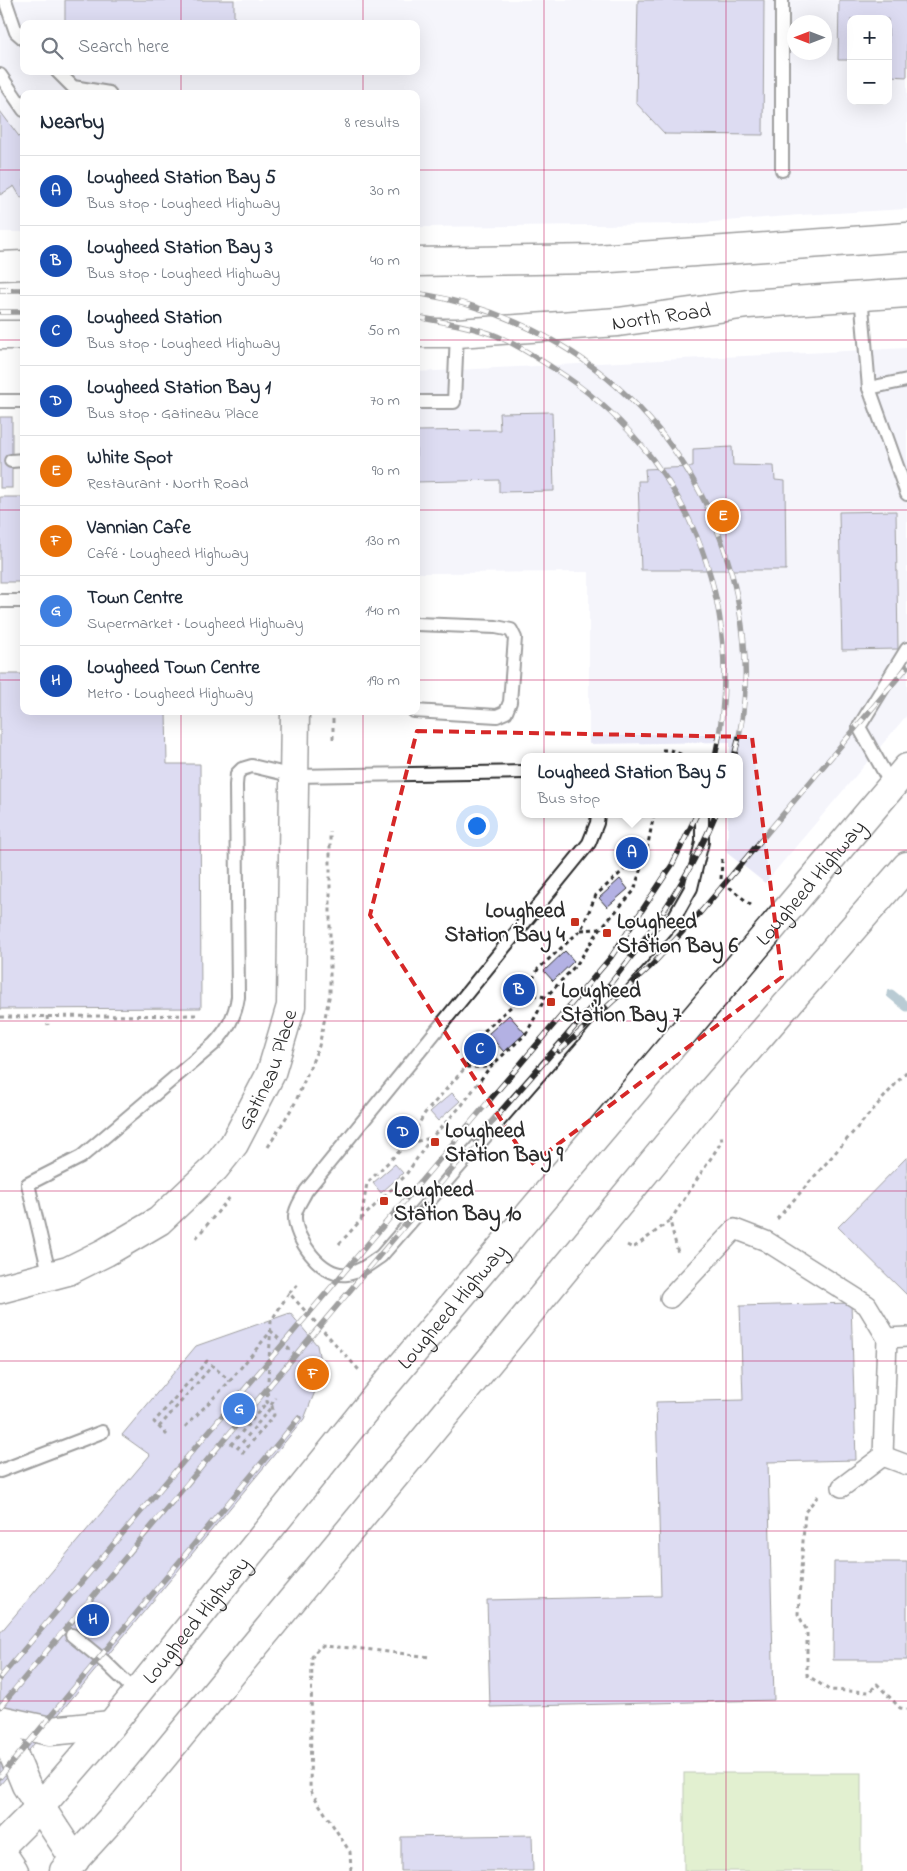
<!DOCTYPE html>
<html lang="en">
<head>
<meta charset="utf-8">
<style>
  :root { --surface:#fff; --page:#f2f2f3; --text:#1f2937; --muted:#747a83; --line:#e0e1e3; --accent:#db2777 }
  body { margin:0; font-family:"Indie Flower",sans-serif; background:var(--page); color:var(--text) }
  .controls { position:absolute; right:15px; top:15px; display:grid; overflow:hidden; border-radius:10px; box-shadow:0 5px 20px #0002 }
  .controls button { width:45px; height:45px; display:grid; place-items:center; padding:0; border:0; border-bottom:1px solid var(--line); background:var(--surface); color:var(--text); font:25px sans-serif }
  .compass { position:absolute; left:787px; top:15px; width:45px; height:45px; border-radius:50%; background:var(--surface); box-shadow:0 5px 20px #0002; rotate:270deg }
  .you { position:absolute; left:476px; top:825px; width:18px; height:18px; margin:-12px; border:4px solid #fff; border-radius:50%; background:#1a73e8; box-shadow:0 0 0 8px #1a73e833 }
  .badge { display:grid; place-items:center; width:32px; height:32px; border-radius:50%; background:var(--accent); color:#fff; font-size:16px; font-weight:700 }
  .pin { position:absolute; translate:-50% -50%; border:2px solid #fff; box-shadow:0 1px 5px #0006 }
  .popup { position:absolute; left:521px; top:753px; width:222px; height:65px; box-sizing:border-box; display:grid; place-content:center; border-radius:10px; background:var(--surface); filter:drop-shadow(0 1px 4px #0005); font-size:16px; white-space:nowrap; color:var(--muted) }
  .popup b { font-size:19px; color:var(--text) }
  .popup::after { content:''; position:absolute; left:50%; top:100%; margin-left:-10px; border:10px solid transparent; border-top-color:var(--surface) }
  .list { margin:0; padding:0; list-style:none }
  h2 { display:flex; justify-content:space-between; align-items:center; height:65px; margin:0; padding:0 20px; font-size:21px }
  h2 small { font-size:16px; font-weight:400; color:var(--muted) }
  .list li { display:grid; grid-template-columns:32px 1fr auto; gap:15px; align-items:center; box-sizing:border-box; height:70px; padding:0 20px; border-top:1px solid var(--line) }
  .list b { display:block; font-size:19px; white-space:nowrap }
  .list p { margin:0; font-size:16px; white-space:nowrap; color:var(--muted) }
  .list em { font-size:16px; font-style:normal; color:var(--muted) }
  .icon { flex:none; width:28px; height:28px; fill:none; stroke:currentColor; stroke-width:2; stroke-linecap:round; stroke-linejoin:round }
  .map { position:relative; flex:none; width:907px; height:1871px; overflow:hidden }
  .search { position:absolute; background:var(--surface); box-shadow:0 5px 20px #0002; left:20px; top:20px; width:400px; height:55px; display:flex; align-items:center; gap:12px; box-sizing:border-box; padding:0 18px; border-radius:10px; color:var(--muted); font-size:19px }
  .panel { position:absolute; background:var(--surface); box-shadow:0 5px 20px #0002; left:20px; top:90px; width:400px; height:625px; border-radius:10px }
  .map>svg:first-child { display:block }
  .built { fill:#e8e8f7; fill-rule:evenodd }
  .green { fill:#bede98; stroke:#748462 }
  .lines { fill:none; stroke-linecap:round; stroke-linejoin:round }
  .stream { stroke:#658d9f; stroke-width:9 }
  .building { fill:#b3b1e3; stroke:#2b2b2b }
  .service-casing { stroke:#2b2b2b; stroke-width:16 }
  .pedestrian-casing { stroke:#2b2b2b; stroke-width:22 }
  .tertiary-casing { stroke:#2b2b2b; stroke-width:31 }
  .secondary-casing { stroke:#2b2b2b; stroke-width:31 }
  .primary-casing { stroke:#2b2b2b; stroke-width:31 }
  .path { stroke:#2b2b2b; stroke-width:3; stroke-dasharray:4 4; stroke-linecap:butt }
  .service { stroke:#fff; stroke-width:12 }
  .pedestrian { stroke:#fff; stroke-width:19 }
  .tertiary { stroke:#fff; stroke-width:28 }
  .secondary { stroke:#fff; stroke-width:28 }
  .primary { stroke:#fff; stroke-width:28 }
  .rail-casing { stroke:#2b2b2b; stroke-width:5.5 }
  .rail { stroke:#fff; stroke-width:4; stroke-dasharray:11; stroke-linecap:butt }
  .marked { fill:none; stroke:#d62828; stroke-width:4; stroke-dasharray:10 6; stroke-linejoin:round }
  .grid { fill:none; stroke:#c2185b; stroke-width:1; stroke-opacity:0.55 }
  .poi-dot { fill:#c8321e; stroke:#fff; stroke-width:2 }
  .labels { text-anchor:middle; stroke-width:4; stroke-linejoin:round; paint-order:stroke }
  .street-label { font-size:21px; fill:#2b2b2b; stroke:#fff }
  .poi-label { font-size:21px; font-weight:bold; fill:#2b2b2b; stroke:#fff; text-anchor:start }
</style>
</head>
<body>
<div class="map">
<svg width="907" height="1871" viewBox="0 0 907 1871">
  <rect width="100%" height="100%" fill="#fff"/>
  <filter id="ink" filterUnits="userSpaceOnUse"><feTurbulence type="fractalNoise" baseFrequency=".02" numOctaves="2"/><feDisplacementMap in="SourceGraphic" scale="10" xChannelSelector="R" yChannelSelector="G"/><feConvolveMatrix kernelMatrix="1 2 1 2 8 2 1 2 1" color-interpolation-filters="sRGB"/></filter>
  <g filter="url(#ink)">
    <g class="built">
      <path d="M0 0H907V209L800 215 688 224 416 227V94H24V232H0ZM851 19H888V101H851ZM794 22H824V52H794ZM24 24H416V71H24Z"/>
      <polygon points="907,348 907,715 765,883 727,853 728,814 740,814 740,757 730,757 730,742 589,744 589,572 416,573 416,372"/>
    </g>
    <rect class="green" x="684" y="1773" width="177" height="98"/>
    <g class="lines">
      <polyline class="stream" points="891,994 907,1007"/>
    </g>
    <g class="building">
      <rect x="65" y="0" width="169" height="24"/>
      <polygon points="638,0 764,0 763,135 665,134 636,103"/>
      <polygon points="839,0 907,0 907,77 890,76 888,19 851,19 851,60 838,60"/>
      <polygon points="0,111 24,143 24,197 21,198 14,186 0,195"/>
      <polygon points="552,412 554,491 499,492 499,480 416,482 416,431 500,430 499,413"/>
      <rect x="0" y="417" width="12" height="71"/>
      <polygon points="732,447 733,465 774,466 775,480 785,481 786,570 641,570 638,481 646,481 645,469 693,467 693,449"/>
      <rect x="0" y="497" width="24" height="85"/>
      <polygon points="896,511 898,649 842,650 839,512"/>
      <polygon points="0,674 24,674 24,711 166,711 167,764 200,764 201,1008 0,1009"/>
      <polygon points="620,879 628,889 607,907 599,898"/>
      <polygon points="565,951 574,961 553,981 544,971"/>
      <polygon points="509,1015 525,1033 504,1052 488,1034"/>
      <polygon points="452,1093 460,1101 438,1121 430,1112"/>
      <polygon points="907,1157 907,1295 838,1227"/>
      <polygon points="395,1164 403,1173 381,1193 373,1183"/>
      <polygon points="851,1303 856,1460 768,1462 774,1700 490,1707 487,1600 661,1596 656,1402 743,1400 740,1306"/>
      <polygon points="290,1313 317,1345 321,1366 316,1389 304,1419 0,1785 0,1633 150,1455 122,1435 196,1346"/>
      <polygon points="834,1562 907,1562 907,1660 833,1660"/>
      <polygon points="532,1835 533,1871 401,1871 401,1837"/>
    </g>
    <g class="lines">
      <g class="service-casing">
        <g id="service">
          <polyline points="5,0 16,32 24,39"/>
          <polyline points="57,71 73,87 109,93"/>
          <polyline points="0,75 24,110"/>
          <polyline points="782,170 782,0"/>
          <polyline points="861,295 869,388 907,380"/>
          <polyline points="869,388 907,494"/>
          <polyline points="0,401 24,401"/>
          <polyline points="416,402 454,402 457,333"/>
          <polyline points="11,461 24,460"/>
          <polyline points="0,601 24,601"/>
          <polyline points="414,711 497,716 506,712 510,702 515,638 511,630 496,627 416,624"/>
          <polyline points="892,786 859,727 907,649"/>
          <path d="M598 814 597 823 589 843 306 1191C303 1198 295 1208 295 1216 294 1238 322 1278 347 1274 360 1272 371 1263 381 1256L670 925 691 888 702 842V814"/>
          <path d="M50 1277 28 1184 81 1157 214 1044C227 1030 235 1017 238 997L236 785 237 774 242 769 252 766 294 776 524 772"/>
          <polyline points="0,1471 102,1432"/>
          <polyline points="72,1635 105,1662 136,1692"/>
        </g>
      </g>
      <g class="pedestrian-casing">
        <g id="pedestrian">
          <polyline points="670,1298 735,1229 766,1241 867,1305 887,1338 883,1456 842,1487"/>
          <polyline points="887,1338 907,1337"/>
          <polyline points="883,1456 907,1465"/>
        </g>
      </g>
      <g class="tertiary-casing">
        <g id="tertiary">
          <path id="s1" d="M0 1289 68 1271 106 1252 159 1221 215 1168 234 1144 271 1073 291 1006 295 711"/>
        </g>
      </g>
      <g class="secondary-casing">
        <g id="secondary">
          <polyline points="416,262 596,259 907,237"/>
          <polyline points="0,266 24,265"/>
          <path id="s2" d="M416 333H457L618 322 748 304 907 293"/>
          <polyline points="0,335 24,335"/>
          <polyline points="0,1722 26,1785 75,1860"/>
          <polyline points="0,1850 14,1871"/>
        </g>
      </g>
      <g class="primary-casing">
        <g id="primary">
          <polyline points="0,1720 50,1731 111,1725"/>
          <path id="s3" d="M0 1847 40 1807 111 1725 382 1389 907 768"/>
          <polyline points="64,1871 115,1815 712,1091 907,866"/>
        </g>
      </g>
      <g class="path">
        <polyline points="333,711 333,743"/>
        <polyline points="662,750 670,750 688,757"/>
        <polyline points="722,859 721,880 752,906"/>
        <polyline points="581,930 600,929"/>
        <polyline points="525,994 546,997"/>
        <polyline points="47,1016 48,1025"/>
        <polyline points="0,1017 197,1015"/>
        <polyline points="466,1067 490,1067"/>
        <polyline points="409,1143 431,1138"/>
        <polyline points="268,1147 295,1103 319,1046 330,993 330,832"/>
        <polyline points="361,1219 405,1176 431,1138 462,1105 490,1067 526,1034 546,997 577,964 600,929 634,891 646,851"/>
        <polyline points="777,1219 907,1071"/>
        <polyline points="670,1221 722,1141 721,1135"/>
        <polyline points="196,1238 231,1196"/>
        <polyline points="339,1244 361,1220 367,1183 408,1143 425,1113 466,1067 482,1033 525,994 538,969 581,930 596,895 647,849 654,814"/>
        <polyline points="627,1245 633,1248 670,1221 678,1253"/>
        <polyline points="289,1293 300,1282"/>
        <polyline points="271,1405 276,1398"/>
        <polyline points="159,1427 212,1366"/>
        <polyline points="185,1427 230,1381 271,1331 294,1354"/>
        <polyline points="167,1435 154,1422 207,1361 230,1381"/>
        <polyline points="231,1445 267,1402"/>
        <polyline points="237,1449 272,1406"/>
        <polyline points="242,1454 274,1415 272,1406 267,1402 271,1321 289,1293 359,1370"/>
        <polyline points="818,1496 805,1512 798,1614 807,1631 807,1675 829,1690 870,1692 877,1684 900,1708 907,1709"/>
        <polyline points="351,1871 350,1852 310,1790 312,1657 320,1646 355,1648 431,1657"/>
      </g>
      <use href="#service" class="service"/>
      <use href="#pedestrian" class="pedestrian"/>
      <use href="#tertiary" class="tertiary"/>
      <use href="#secondary" class="secondary"/>
      <use href="#primary" class="primary"/>
      <g class="rail-casing">
        <g id="rail">
          <polyline points="0,290 24,290"/>
          <path d="M416 293C583 320 709 440 739 607 748 656 748 708 734 757"/>
          <polyline points="0,312 24,312"/>
          <path d="M416 317C443 322 471 326 497 336 516 344 535 357 553 368 686 452 749 603 715 757"/>
          <polyline points="559,1051 651,966 699,914 907,667"/>
          <polyline points="0,1678 611,957 672,865 697,814"/>
          <path d="M0 1707C156 1519 314 1334 471 1147 558 1042 663 941 716 814"/>
          <polyline points="0,1777 299,1418"/>
        </g>
      </g>
      <use href="#rail" class="rail"/>
    </g>
  </g>
  <path d="M0 0H907V1871H0ZM417 731 752 737 782 977 530 1165 370 915Z" fill="#fff" fill-opacity=".55" fill-rule="evenodd"/>
  <path class="marked" d="M417 731 752 737 782 977 530 1165 370 915Z"/>
  <path class="grid" d="M181 0V24M363 0V24M544 0V1871M726 0V1871M181 71V94M363 71V94M0 170H24M416 170H907M0 340H24M416 340H907M0 510H24M416 510H907M0 680H24M416 680H907M181 711V1871M363 711V1871M0 850H907M0 1021H907M0 1191H907M0 1361H907M0 1531H907M0 1701H907"/>
  <g class="poi-dot">
    <rect x="570" y="917" width="10" height="10" rx="2.5"/>
    <rect x="602" y="928" width="10" height="10" rx="2.5"/>
    <rect x="546" y="997" width="10" height="10" rx="2.5"/>
    <rect x="430" y="1137" width="10" height="10" rx="2.5"/>
    <rect x="379" y="1196" width="10" height="10" rx="2.5"/>
  </g>
  <g class="labels">
    <g class="street-label">
      <text dy="7" stroke="none"><textPath href="#s2" startOffset="246">North Road</textPath></text>
      <text dy="7" stroke="none"><textPath href="#s3" startOffset="1260">Lougheed Highway</textPath></text>
      <text dy="7" stroke="none"><textPath href="#s1" startOffset="364">Gatineau Place</textPath></text>
      <text dy="7" stroke="none"><textPath href="#s3" startOffset="705">Lougheed Highway</textPath></text>
      <text dy="7" stroke="none"><textPath href="#s3" startOffset="300">Lougheed Highway</textPath></text>
    </g>
    <g class="poi-label">
      <text x="565" y="917" text-anchor="end">Lougheed<tspan x="565" dy="24">Station Bay 4</tspan></text>
      <text x="617" y="928">Lougheed<tspan x="617" dy="24">Station Bay 6</tspan></text>
      <text x="561" y="997">Lougheed<tspan x="561" dy="24">Station Bay 7</tspan></text>
      <text x="445" y="1137">Lougheed<tspan x="445" dy="24">Station Bay 9</tspan></text>
      <text x="394" y="1196">Lougheed<tspan x="394" dy="24">Station Bay 10</tspan></text>
    </g>
  </g>
</svg>
<div class="controls">
<button>+</button>
<button>−</button>
</div>
<svg class="compass" viewBox="-18 -18 36 36"><path d="M0-13l5 13h-10z" fill="#e53935"/><path d="M0 13l5-13h-10z" fill="#747a83"/></svg>
<div class="you"></div>
<div class="pin badge" style="left:632px;top:853px;background:#1a4fb4">A</div>
<div class="popup"><b>Lougheed Station Bay 5</b>Bus stop</div>
<div class="pin badge" style="left:519px;top:990px;background:#1a4fb4">B</div>
<div class="pin badge" style="left:480px;top:1049px;background:#1a4fb4">C</div>
<div class="pin badge" style="left:403px;top:1132px;background:#1a4fb4">D</div>
<div class="pin badge" style="left:723px;top:516px;background:#e8710a">E</div>
<div class="pin badge" style="left:313px;top:1374px;background:#e8710a">F</div>
<div class="pin badge" style="left:239px;top:1409px;background:#3f7fe0">G</div>
<div class="pin badge" style="left:93px;top:1620px;background:#1a4fb4">H</div>
<div class="search"><svg class="icon" aria-label="search" viewBox="0 0 24 24"><circle cx="10" cy="10" r="6"/><path d="M15 15l6 6"/></svg>Search here</div>
<section class="panel">
<h2>Nearby<small>8 results</small></h2>
<ul class="list">
<li><span class="badge" style="background:#1a4fb4">A</span><div><b>Lougheed Station Bay 5</b><p>Bus stop · Lougheed Highway</p></div><em>30 m</em></li>
<li><span class="badge" style="background:#1a4fb4">B</span><div><b>Lougheed Station Bay 3</b><p>Bus stop · Lougheed Highway</p></div><em>40 m</em></li>
<li><span class="badge" style="background:#1a4fb4">C</span><div><b>Lougheed Station</b><p>Bus stop · Lougheed Highway</p></div><em>50 m</em></li>
<li><span class="badge" style="background:#1a4fb4">D</span><div><b>Lougheed Station Bay 1</b><p>Bus stop · Gatineau Place</p></div><em>70 m</em></li>
<li><span class="badge" style="background:#e8710a">E</span><div><b>White Spot</b><p>Restaurant · North Road</p></div><em>90 m</em></li>
<li><span class="badge" style="background:#e8710a">F</span><div><b>Vannian Cafe</b><p>Café · Lougheed Highway</p></div><em>130 m</em></li>
<li><span class="badge" style="background:#3f7fe0">G</span><div><b>Town Centre</b><p>Supermarket · Lougheed Highway</p></div><em>140 m</em></li>
<li><span class="badge" style="background:#1a4fb4">H</span><div><b>Lougheed Town Centre</b><p>Metro · Lougheed Highway</p></div><em>190 m</em></li>
</ul>
</section>
</div>
</body>
</html>
